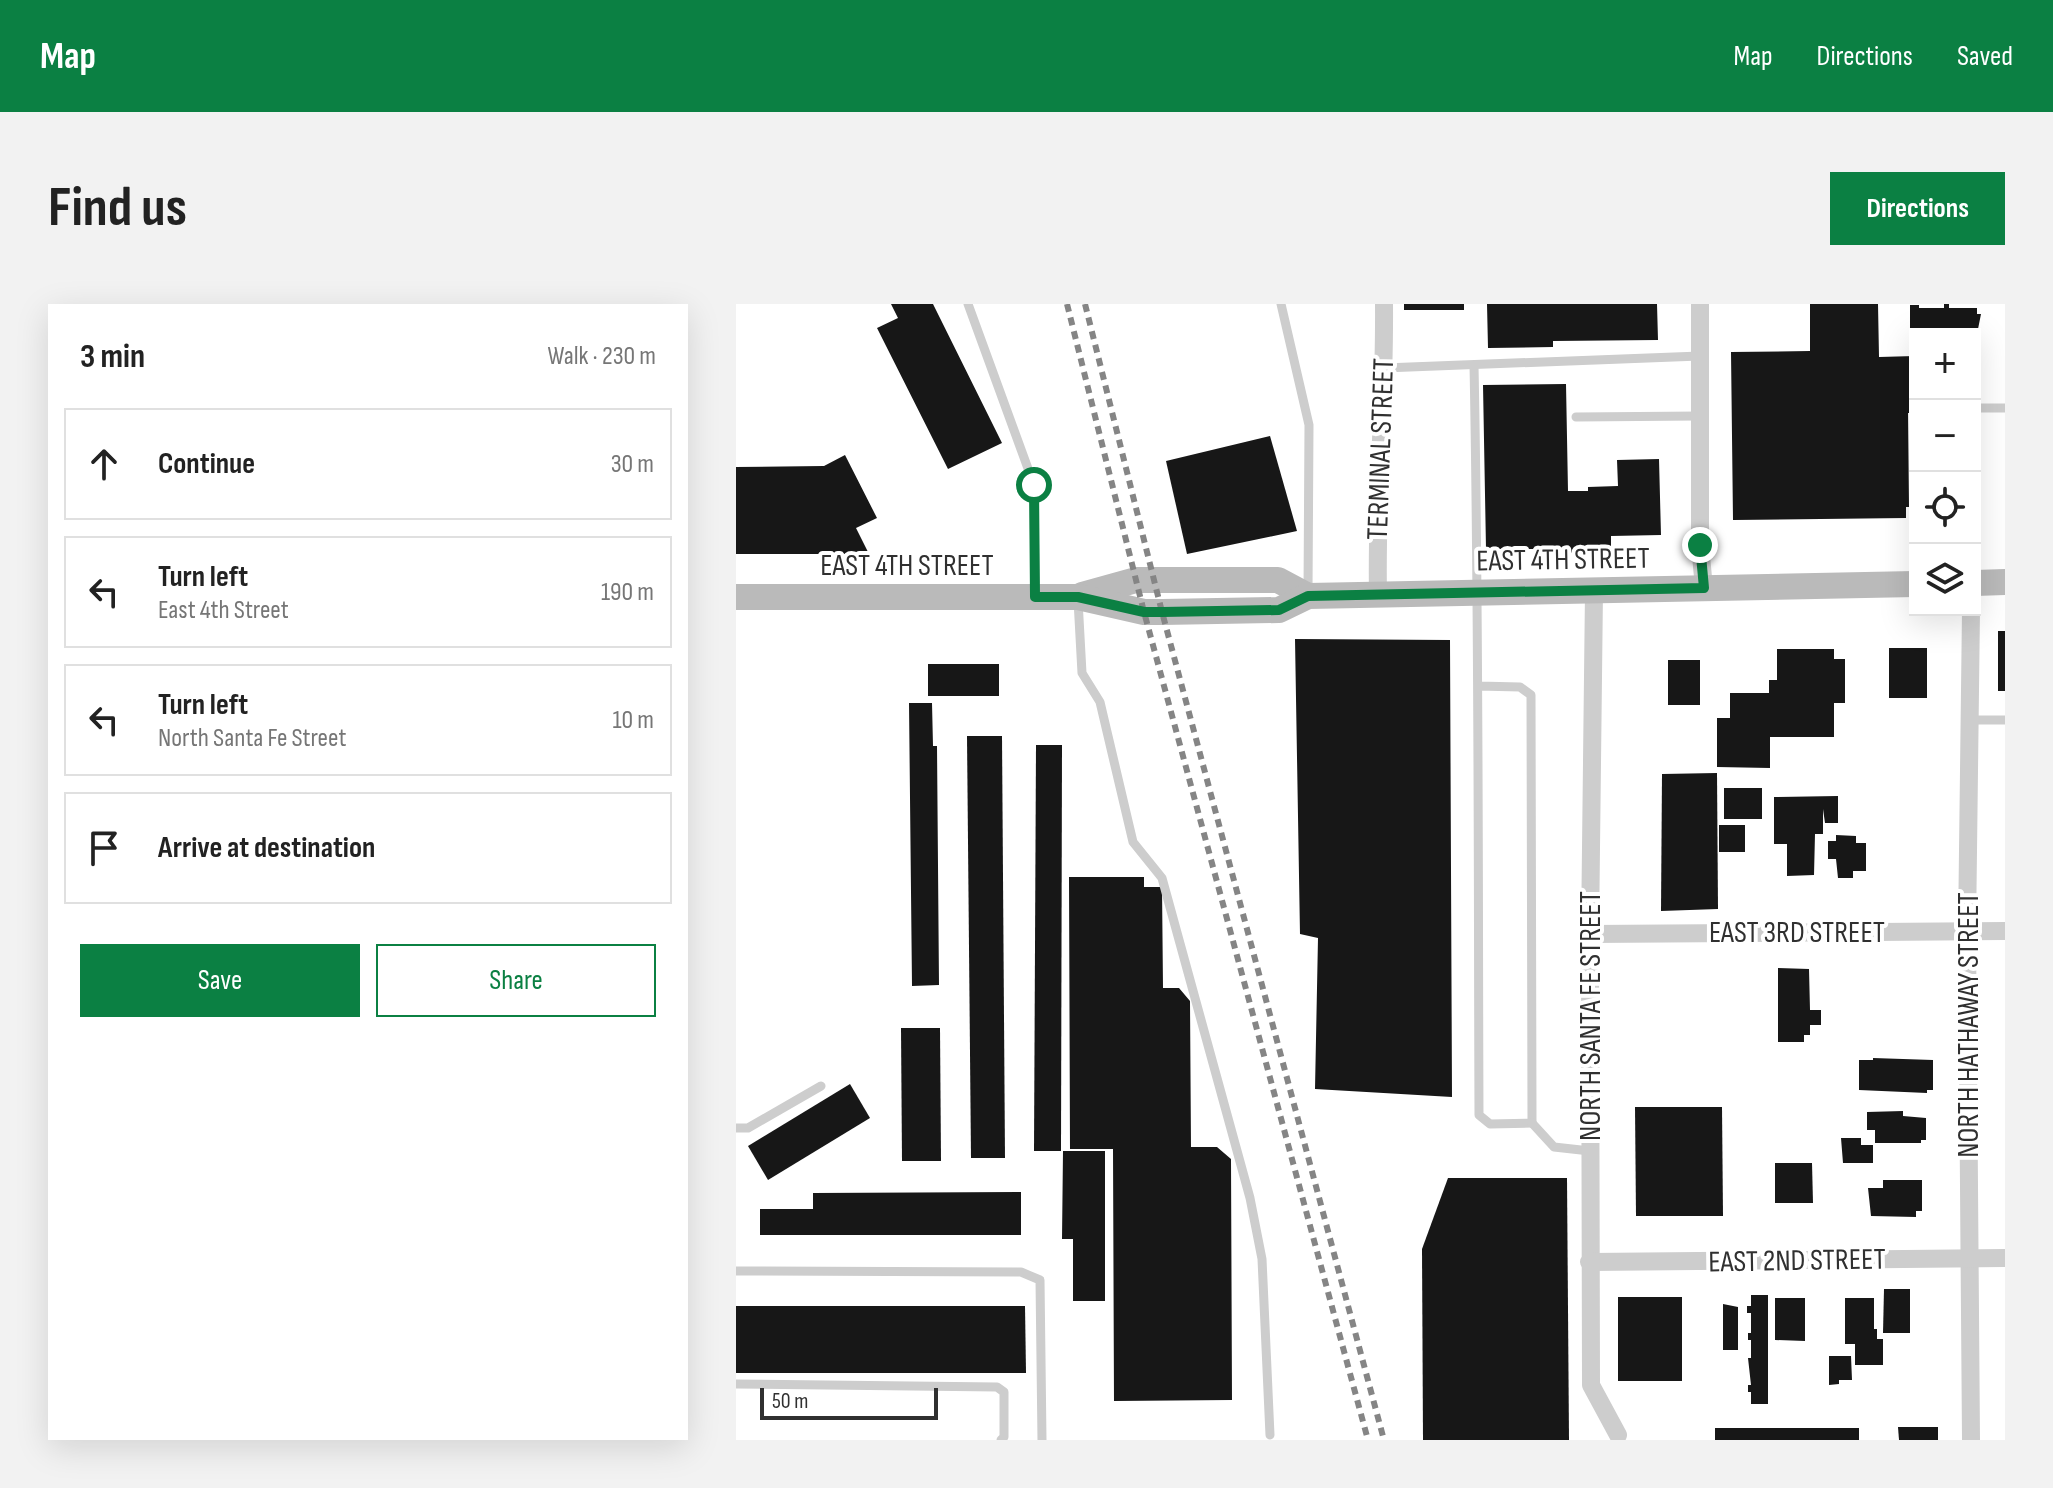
<!DOCTYPE html>
<html lang="en">
<head>
<meta charset="utf-8">
<style>
  :root { --surface:#fff; --page:#f2f2f2; --text:#222; --muted:#767676; --line:#e0e0e0; --accent:#0b8043 }
  body { margin:0; font-family:"Sofia Sans Condensed",sans-serif; background:var(--page); color:var(--text) }
  .controls { position:absolute; right:24px; top:24px; display:grid; overflow:hidden; border-radius:0px; box-shadow:0 8px 32px #0002 }
  .controls button { width:72px; height:72px; display:grid; place-items:center; padding:0; border:0; border-bottom:2px solid var(--line); background:var(--surface); color:var(--text); font:40px sans-serif }
  .scale { position:absolute; left:24px; bottom:20px; width:178px; box-sizing:border-box; padding-left:8px; border:4px solid #303030; border-top:0; font-size:22px; line-height:28px; white-space:nowrap; color:#303030; -webkit-text-stroke:6px #fff; paint-order:stroke }
  .stop { position:absolute; width:24px; height:24px; margin:-18px; border:6px solid #0b8043; border-radius:50%; background:#fff }
  .stop.end { background:#0b8043; border-color:#fff; box-shadow:0 2px 8px #0008 }
  .list { margin:0; padding:0; list-style:none }
  h2 { display:flex; justify-content:space-between; align-items:center; height:104px; margin:0; padding:0 32px; font-size:34px }
  h2 small { font-size:26px; font-weight:400; color:var(--muted) }
  .list li { display:grid; grid-template-columns:52px 1fr auto; gap:24px; align-items:center; box-sizing:border-box; height:112px; margin:0 16px 16px; padding:0 16px; border:2px solid var(--line); border-radius:0px }
  .list b { display:block; font-size:30px; white-space:nowrap }
  .list p { margin:0; font-size:26px; white-space:nowrap; color:var(--muted) }
  .list em { font-size:26px; font-style:normal; color:var(--muted) }
  .actions { display:flex; gap:16px; padding:24px 32px }
  .actions a { flex:1; padding:18px 0; border:2px solid var(--accent); border-radius:0px; text-align:center; font-size:28px; color:var(--accent) }
  .actions .main { background:var(--accent); color:#fff }
  .icon { flex:none; width:44px; height:44px; fill:none; stroke:currentColor; stroke-width:2; stroke-linecap:round; stroke-linejoin:round }
  .map { position:relative; flex:none; width:1269px; height:1136px; overflow:hidden; border-radius:0px }
  header { display:flex; align-items:center; gap:48px; box-sizing:border-box; height:112px; padding:0 40px; background:var(--accent); color:#fff }
  header strong { font-size:38px }
  nav { display:flex; gap:44px; margin-inline-start:auto; font-size:28px }
  .intro { display:flex; align-items:center; justify-content:space-between; box-sizing:border-box; height:192px; padding:0 48px }
  h1 { margin:0; font-size:56px }
  .button { padding:20px 36px; border-radius:0px; background:var(--accent); color:#fff; font-size:28px; font-weight:700 }
  main { display:flex; gap:48px; padding:0 48px }
  aside { flex:1; background:var(--surface); border-radius:0px; box-shadow:0 8px 32px #0002 }
  .map>svg:first-child { display:block }
  .building { fill:#171717 }
  .lines { fill:none; stroke-linecap:round; stroke-linejoin:round }
  .lane { stroke:#cdcdcd; stroke-width:9 }
  .street { stroke:#cdcdcd; stroke-width:18 }
  .secondary { stroke:#bababa; stroke-width:26 }
  .rail { stroke:#858585; stroke-width:6; stroke-dasharray:8 6; stroke-linecap:butt }
  .route { stroke:#0b8043; stroke-width:10 }
  .labels { text-anchor:middle; stroke-width:8; stroke-linejoin:round; paint-order:stroke }
  .street-label { font-size:30px; fill:#303030; stroke:#fff }
</style>
</head>
<body>
<header>
<strong>Map</strong>
<nav><a>Map</a><a>Directions</a><a>Saved</a></nav>
</header>
<div class="intro"><h1>Find us</h1><a class="button">Directions</a></div>
<main>
<aside>
<h2>3 min<small>Walk · 230 m</small></h2>
<ul class="list">
<li><svg class="icon" aria-label="ahead" viewBox="0 0 24 24"><path d="M12 20V5M6 11l6-6 6 6"/></svg><div><b>Continue</b></div><em>30 m</em></li>
<li><svg class="icon" aria-label="left" viewBox="0 0 24 24"><path d="M17 20v-9H6M10 6l-5 5 5 5"/></svg><div><b>Turn left</b><p>East 4th Street</p></div><em>190 m</em></li>
<li><svg class="icon" aria-label="left" viewBox="0 0 24 24"><path d="M17 20v-9H6M10 6l-5 5 5 5"/></svg><div><b>Turn left</b><p>North Santa Fe Street</p></div><em>10 m</em></li>
<li><svg class="icon" aria-label="arrive" viewBox="0 0 24 24"><path d="M6 21V4h12l-3 4 3 4H6"/></svg><div><b>Arrive at destination</b></div></li>
</ul>
<div class="actions"><a class="main">Save</a><a>Share</a></div>
</aside>
<div class="map">
<svg width="1269" height="1136" viewBox="0 0 1269 1136">
  <rect width="100%" height="100%" fill="#fff"/>
  <g class="building">
    <polygon points="155,0 197,0 266,139 212,165 141,24 162,14"/>
    <rect x="668" y="0" width="60" height="6"/>
    <polygon points="751,0 921,0 922,36 817,37 817,43 752,44"/>
    <polygon points="1074,0 1142,0 1143,53 1179,52 1179,109 1172,109 1173,203 1170,203 1170,214 997,216 995,48 1074,47"/>
    <polygon points="1208,0 1213,0 1213,4 1241,4 1241,10 1245,10 1241,30 1179,30 1179,42 1174,42 1174,1 1183,1 1183,4 1208,4"/>
    <polygon points="830,80 832,187 852,187 852,183 882,182 881,156 923,155 925,231 875,232 875,248 817,249 816,245 750,245 747,81"/>
    <polygon points="534,132 561,227 451,250 430,157"/>
    <polygon points="109,151 141,214 120,224 133,250 0,250 0,163 88,162"/>
    <rect x="1262" y="327" width="7" height="60"/>
    <polygon points="559,335 714,336 716,793 579,785 582,634 564,630"/>
    <rect x="1153" y="344" width="38" height="50"/>
    <polygon points="1041,345 1098,345 1098,355 1109,355 1109,399 1098,399 1098,433 1034,433 1034,464 981,463 981,414 994,414 994,389 1033,389 1033,376 1041,376"/>
    <rect x="932" y="356" width="32" height="45"/>
    <rect x="192" y="360" width="71" height="32"/>
    <polygon points="173,399 196,399 197,442 201,442 203,681 176,682"/>
    <polygon points="231,432 266,432 269,854 235,854"/>
    <polygon points="300,441 326,441 325,847 298,847"/>
    <polygon points="981,469 982,605 925,607 926,470"/>
    <rect x="988" y="484" width="38" height="31"/>
    <polygon points="1102,492 1102,519 1089,519 1087,505 1087,530 1079,530 1078,571 1051,572 1051,540 1038,540 1038,493"/>
    <rect x="983" y="521" width="26" height="27"/>
    <polygon points="1100,531 1120,532 1120,539 1130,539 1130,567 1117,567 1117,574 1102,574 1100,555 1092,555 1092,537 1100,537"/>
    <polygon points="333,573 408,573 408,583 426,583 427,684 443,684 454,697 455,843 481,843 495,855 496,1096 378,1097 377,845 334,845"/>
    <polygon points="1042,664 1073,665 1074,706 1085,706 1085,721 1074,721 1074,731 1068,731 1068,738 1042,738"/>
    <polygon points="165,724 204,724 205,857 166,857"/>
    <polygon points="1137,754 1197,756 1197,786 1191,786 1191,789 1123,786 1123,756 1137,756"/>
    <polygon points="114,780 134,814 32,876 12,842"/>
    <polygon points="899,803 986,803 987,912 900,912"/>
    <polygon points="1167,807 1167,812 1190,814 1190,836 1185,836 1185,839 1139,839 1139,826 1131,826 1131,808"/>
    <polygon points="1105,834 1125,834 1125,841 1137,841 1137,859 1107,859"/>
    <polygon points="327,847 369,847 369,997 337,997 337,935 326,935"/>
    <polygon points="1039,859 1076,859 1077,899 1039,899"/>
    <polygon points="712,874 831,874 833,1136 687,1136 686,945"/>
    <polygon points="1147,876 1186,876 1186,907 1180,907 1180,913 1135,912 1132,884 1147,884"/>
    <polygon points="285,888 285,931 24,931 24,905 77,905 77,889"/>
    <polygon points="1148,985 1174,985 1174,1029 1147,1029"/>
    <polygon points="1015,991 1032,991 1032,1100 1015,1100 1015,1088 1012,1088 1012,1081 1015,1081 1012,1054 1015,1054 1015,1036 1012,1036 1012,1029 1015,1029 1015,1009 1011,1009 1011,1002 1015,1002"/>
    <rect x="882" y="993" width="64" height="84"/>
    <polygon points="1039,994 1069,994 1069,1037 1039,1036"/>
    <polygon points="1109,994 1138,994 1138,1025 1141,1025 1141,1035 1147,1035 1147,1061 1119,1061 1119,1040 1109,1040"/>
    <polygon points="987,1000 1002,1003 1002,1046 987,1046"/>
    <polygon points="0,1002 289,1002 290,1069 0,1069"/>
    <polygon points="1093,1052 1115,1052 1116,1076 1103,1076 1103,1080 1093,1081"/>
    <polygon points="1162,1123 1202,1123 1202,1136 1163,1136"/>
    <rect x="979" y="1124" width="144" height="12"/>
  </g>
  <g class="lines">
    <g class="lane">
      <polyline points="232,0 298,181 299,289"/>
      <polyline points="545,0 573,121 572,289"/>
      <path d="M738 61C743 311 742 561 743 811L754 820 796 819 795 391 784 383 742 382"/>
      <polyline points="648,64 964,52"/>
      <polyline points="1239,104 1269,104"/>
      <polyline points="840,113 964,112"/>
      <polyline points="342,296 346,369 364,398 397,538 426,574 514,894 526,955 534,1131"/>
      <polyline points="1233,416 1269,416"/>
      <polyline points="796,819 818,843 854,847"/>
      <polyline points="0,824 12,824 85,782"/>
      <polyline points="0,967 285,968 304,976 306,1136"/>
      <polyline points="0,1080 261,1083 268,1088 268,1133 265,1136"/>
    </g>
    <g class="street">
      <polyline points="964,0 964,241 968,284"/>
      <polyline points="858,287 854,630 855,1081 882,1131"/>
      <path d="M642 291C640 194 649 97 648 0"/>
      <polyline points="1235,306 1231,627 1235,1136"/>
      <polyline points="854,630 1269,627"/>
      <polyline points="853,958 1269,954"/>
    </g>
    <g class="secondary">
      <polyline points="1239,279 1269,278"/>
      <polyline points="346,291 400,276 542,276 572,292"/>
      <polyline points="0,293 342,293 408,308 426,308 543,306 572,292 1179,280"/>
    </g>
    <g class="rail">
      <polyline points="331,0 408,308 632,1136"/>
      <polyline points="349,0 426,308 648,1136"/>
    </g>
  </g>
  <g class="lines">
    <polyline class="route" points="298,181 299,293 342,293 408,308 426,308 543,306 572,292 968,284 964,241"/>
  </g>
  <g class="labels">
    <g class="street-label">
      <text transform="translate(644 145) rotate(-88)" y="10">TERMINAL STREET</text>
      <text transform="translate(827 255) rotate(-1)" y="10">EAST 4TH STREET</text>
      <text x="171" y="271">EAST 4TH STREET</text>
      <text x="1061" y="638">EAST 3RD STREET</text>
      <text transform="translate(854 712) rotate(-90)" y="10">NORTH SANTA FE STREET</text>
      <text transform="translate(1232 721) rotate(-90)" y="10">NORTH HATHAWAY STREET</text>
      <text transform="translate(1061 956) rotate(-1)" y="10">EAST 2ND STREET</text>
    </g>
  </g>
</svg>
<div class="controls">
<button>+</button>
<button>−</button>
<button><svg class="icon" aria-label="locate" viewBox="0 0 24 24"><circle cx="12" cy="12" r="6"/><path d="M12 2v4M12 18v4M2 12h4M18 12h4"/></svg></button>
<button><svg class="icon" aria-label="layers" viewBox="0 0 24 24"><path d="M12 4l9 5-9 5-9-5zM3 14l9 5 9-5"/></svg></button>
</div>
<div class="scale">50 m</div>
<div class="stop" style="left:298px;top:181px"></div>
<div class="stop end" style="left:964px;top:241px"></div>
</div>
</main>
</body>
</html>
